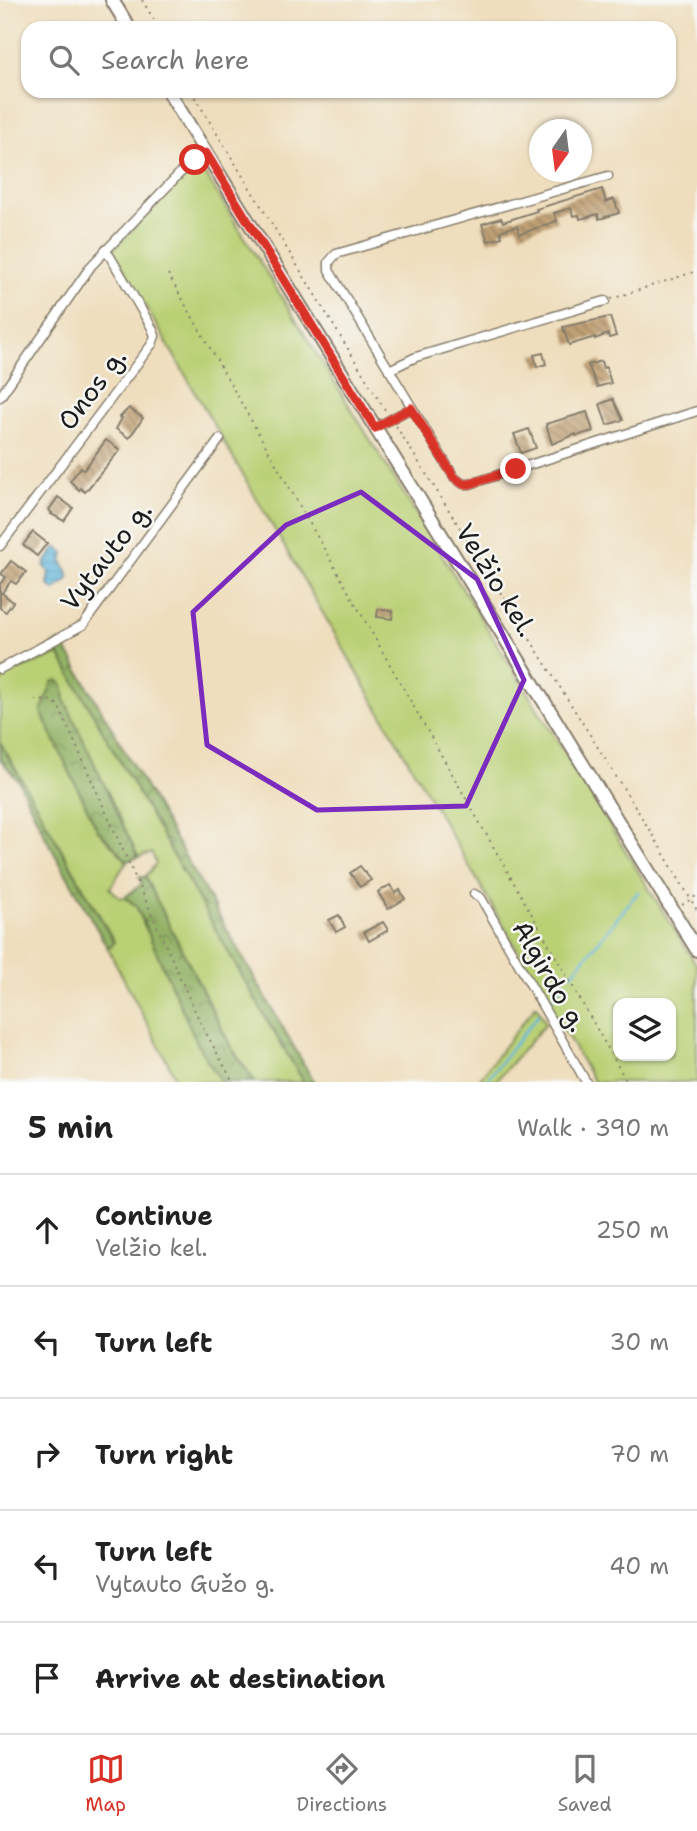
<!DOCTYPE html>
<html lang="en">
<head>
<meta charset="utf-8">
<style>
  :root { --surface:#fff; --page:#f6f6f6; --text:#222; --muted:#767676; --line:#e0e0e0; --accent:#d93025 }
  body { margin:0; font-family:"Shantell Sans",sans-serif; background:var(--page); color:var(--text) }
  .controls { position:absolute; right:21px; bottom:21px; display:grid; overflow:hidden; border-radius:14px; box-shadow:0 2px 5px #0004 }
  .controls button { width:63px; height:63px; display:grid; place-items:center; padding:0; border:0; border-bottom:2px solid var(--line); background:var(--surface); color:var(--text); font:35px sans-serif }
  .compass { position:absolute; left:529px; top:119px; width:63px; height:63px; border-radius:50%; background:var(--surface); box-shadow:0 2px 5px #0004; rotate:194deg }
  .stop { position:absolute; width:21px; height:21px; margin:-16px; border:5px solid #d93025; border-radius:50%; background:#fff }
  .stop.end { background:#d93025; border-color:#fff; box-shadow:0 2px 7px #0008 }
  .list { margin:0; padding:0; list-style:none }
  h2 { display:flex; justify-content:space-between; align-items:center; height:91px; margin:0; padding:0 28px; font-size:30px }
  h2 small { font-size:23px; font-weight:400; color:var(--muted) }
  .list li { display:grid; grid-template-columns:46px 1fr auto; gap:21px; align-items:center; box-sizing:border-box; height:112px; padding:0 28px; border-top:2px solid var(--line) }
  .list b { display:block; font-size:26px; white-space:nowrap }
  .list p { margin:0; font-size:23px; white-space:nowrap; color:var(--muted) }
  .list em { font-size:23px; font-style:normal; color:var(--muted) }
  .icon { flex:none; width:38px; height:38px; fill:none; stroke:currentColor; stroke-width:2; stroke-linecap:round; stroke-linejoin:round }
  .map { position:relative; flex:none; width:697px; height:1082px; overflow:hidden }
  .search { position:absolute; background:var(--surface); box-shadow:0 2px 5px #0004; left:21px; right:21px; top:21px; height:77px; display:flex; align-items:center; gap:18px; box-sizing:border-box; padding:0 24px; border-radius:21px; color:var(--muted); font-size:26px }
  .sheet { height:651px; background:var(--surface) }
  nav { display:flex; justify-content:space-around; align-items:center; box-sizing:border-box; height:98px; border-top:2px solid var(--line); background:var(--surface); font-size:19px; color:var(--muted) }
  nav a { display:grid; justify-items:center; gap:4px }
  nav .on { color:var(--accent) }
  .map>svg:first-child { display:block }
  .grass { fill:#bad074; stroke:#6b7648; stroke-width:2; fill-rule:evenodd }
  .forest { fill:url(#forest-crowns); stroke:#586741; stroke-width:2 }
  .water { fill:url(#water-rules); stroke:#3e6a7c; stroke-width:2 }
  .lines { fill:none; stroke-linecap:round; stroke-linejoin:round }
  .stream { stroke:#61b7dd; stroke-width:2.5 }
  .building { fill:url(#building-back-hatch) }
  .street-casing { stroke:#867d6c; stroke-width:11 }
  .primary-casing { stroke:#867d6c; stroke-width:16 }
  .path { stroke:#867d6c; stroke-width:2; stroke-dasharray:2 5; stroke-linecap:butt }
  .street { stroke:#fff; stroke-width:8 }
  .primary { stroke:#fff; stroke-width:12 }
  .route { stroke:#d93025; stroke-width:9 }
  .marked { fill:none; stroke:#7b2cbf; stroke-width:5; stroke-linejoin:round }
  .labels { text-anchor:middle; stroke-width:5; stroke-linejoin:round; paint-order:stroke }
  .street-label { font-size:26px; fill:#1c1c1c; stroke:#f6f6f2 }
</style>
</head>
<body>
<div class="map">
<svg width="697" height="1082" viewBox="0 0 697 1082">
  <defs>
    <pattern id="forest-crowns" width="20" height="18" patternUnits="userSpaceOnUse" patternTransform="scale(1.75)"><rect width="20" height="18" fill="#93b266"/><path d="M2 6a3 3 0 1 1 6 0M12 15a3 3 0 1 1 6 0" fill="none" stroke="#779053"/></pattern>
    <pattern id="water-rules" width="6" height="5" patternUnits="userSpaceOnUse" patternTransform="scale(1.75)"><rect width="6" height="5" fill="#61b7dd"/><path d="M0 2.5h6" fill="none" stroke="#4f94b2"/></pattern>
    <pattern id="building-back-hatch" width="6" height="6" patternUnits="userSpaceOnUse" patternTransform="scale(1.75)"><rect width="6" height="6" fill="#c0a075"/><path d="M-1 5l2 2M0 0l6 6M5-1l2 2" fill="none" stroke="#9b825f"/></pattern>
  </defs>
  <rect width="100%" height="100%" fill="#f6f6f2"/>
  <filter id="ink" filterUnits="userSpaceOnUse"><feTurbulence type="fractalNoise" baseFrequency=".0143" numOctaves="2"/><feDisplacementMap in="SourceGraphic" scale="14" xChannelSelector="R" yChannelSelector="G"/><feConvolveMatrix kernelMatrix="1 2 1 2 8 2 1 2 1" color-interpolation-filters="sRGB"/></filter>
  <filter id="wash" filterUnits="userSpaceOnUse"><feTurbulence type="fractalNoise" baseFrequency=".00686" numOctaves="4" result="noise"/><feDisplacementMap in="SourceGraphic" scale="28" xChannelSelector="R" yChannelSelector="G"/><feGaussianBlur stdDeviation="1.57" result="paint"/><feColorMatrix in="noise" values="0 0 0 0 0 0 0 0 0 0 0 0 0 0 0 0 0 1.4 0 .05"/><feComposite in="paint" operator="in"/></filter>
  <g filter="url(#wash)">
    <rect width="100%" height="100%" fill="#efdebd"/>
    <g class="grass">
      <path d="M189 170 204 172 697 966V1082H594L113 250ZM618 1003H671V1056H618Z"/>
      <polygon points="59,654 268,1022 304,1082 255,1082 231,1047 145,877 156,864 152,853 138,857 65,701 63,685 59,681 97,829 127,861 110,888 120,898 125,897 136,906 199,1047 221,1082 178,1082 106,945 111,947 114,941 0,742 0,685 4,675"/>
      <polygon points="536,1005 546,1023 495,1082 477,1082"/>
    </g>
    <g class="forest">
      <polygon points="59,642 67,650 314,1082 304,1082 268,1022 59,654 5,675 0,685 0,672"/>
      <polygon points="53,681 59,681 63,685 65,701 138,857 127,861 97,829 41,712"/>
      <polygon points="0,742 114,942 111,947 106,945 47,840 18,780 0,759"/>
      <polygon points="139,877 145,877 231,1047 255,1082 221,1082 199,1047 136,906 125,897 142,884"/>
    </g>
    <polygon class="water" points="56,547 64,553 62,561 69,575 66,581 55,590 48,585 50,573 44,565"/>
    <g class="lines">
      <g class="stream">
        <polyline points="572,974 639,891"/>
        <polyline points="547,1004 565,982"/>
        <polyline points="485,1082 538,1015"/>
      </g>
    </g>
    <g id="blocks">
      <g class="building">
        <polygon points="602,189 606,202 614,199 619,213 599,219 598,214 580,219 579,215 573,216 571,208 554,213 557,221 520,234 517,226 500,231 502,237 488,241 482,224 501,218 503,222 537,211 536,209"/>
        <polygon points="610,317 616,336 609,338 608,334 595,339 595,337 569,345 563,327"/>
        <polygon points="543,353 546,364 537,367 534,355"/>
        <polygon points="601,361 603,368 606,367 611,383 597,387 588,365"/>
        <polygon points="613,399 623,420 607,425 600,404"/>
        <polygon points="129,408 143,418 129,438 116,429 122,418 120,417"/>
        <polygon points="587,412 593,431 576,436 576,434 552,444 546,424"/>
        <polygon points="529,429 536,448 521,453 514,434"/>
        <polygon points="106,440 120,450 85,492 80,488 79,490 70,481 81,467 84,470"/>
        <polygon points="58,497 73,508 64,521 51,514 52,513 49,510"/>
        <polygon points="33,532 47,543 37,556 23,545"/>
        <polygon points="11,561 26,572 16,584 11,581 2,593 13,602 6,612 0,608 0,584 6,577 1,574"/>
        <polygon points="378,609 393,611 392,619 377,617"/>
        <polygon points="360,866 371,880 360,887 350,873"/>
        <polygon points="390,885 395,893 400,890 405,899 388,909 378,892"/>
        <polygon points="339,915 345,927 336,932 329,920"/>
        <polygon points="383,922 388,930 369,941 364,932"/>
      </g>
    </g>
  </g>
  <g filter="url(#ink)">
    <use href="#blocks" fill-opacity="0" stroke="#867d6c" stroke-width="2"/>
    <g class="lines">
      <g class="street-casing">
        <g id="street">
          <polyline points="608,176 336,254 329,262 329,270 454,477 463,484 470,484 697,411"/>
          <polyline points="389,370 416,357 605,301"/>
          <polyline points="0,397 91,266 181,172 206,153"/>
          <polyline points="375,428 411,408"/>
          <polyline points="0,546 152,344 155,336 152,328 111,258 105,250"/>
          <polyline points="0,669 83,625 220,439"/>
          <polyline points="474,894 481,898 586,1082"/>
        </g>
      </g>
      <g class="primary-casing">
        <g id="primary">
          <polyline points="112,0 129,28"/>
          <polyline points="168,91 697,950"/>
        </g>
      </g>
      <g class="path">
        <polyline points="142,0 159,28"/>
        <polyline points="191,91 387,413"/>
        <polyline points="168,274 627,1082"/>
        <polyline points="611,299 697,271"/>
        <polyline points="396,426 651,832 697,910"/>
        <polyline points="35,700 51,701 58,705 200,1022 233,1082"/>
        <polyline points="682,905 696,896"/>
      </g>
      <use href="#street" class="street"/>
      <use href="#primary" class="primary"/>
    </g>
  </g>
  <g class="lines" filter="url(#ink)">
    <polyline class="route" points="195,160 206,153 375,428 411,408 454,477 463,484 470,484 516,469"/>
  </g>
  <path class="marked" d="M361 492 477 579 524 680 466 806 317 810 207 745 193 612 286 525Z"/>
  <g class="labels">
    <g class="street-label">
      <text transform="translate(92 389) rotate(-53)" y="9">Onos g.</text>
      <text transform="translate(106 556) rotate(-52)" y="9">Vytauto g.</text>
      <text transform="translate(496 580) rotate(58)" y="9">Velžio kel.</text>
      <text transform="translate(550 976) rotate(60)" y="9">Algirdo g.</text>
    </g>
  </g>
</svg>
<div class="controls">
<button><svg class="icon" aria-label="layers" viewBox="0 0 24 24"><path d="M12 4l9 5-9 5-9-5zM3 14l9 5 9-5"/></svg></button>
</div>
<svg class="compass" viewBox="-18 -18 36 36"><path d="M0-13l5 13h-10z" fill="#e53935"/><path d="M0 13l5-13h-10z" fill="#767676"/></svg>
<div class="stop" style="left:195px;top:160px"></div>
<div class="stop end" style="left:516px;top:469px"></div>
<div class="search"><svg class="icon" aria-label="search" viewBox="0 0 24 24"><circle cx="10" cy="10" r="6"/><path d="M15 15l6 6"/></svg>Search here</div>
</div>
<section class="sheet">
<h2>5 min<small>Walk · 390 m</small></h2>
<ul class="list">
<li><svg class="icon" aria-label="ahead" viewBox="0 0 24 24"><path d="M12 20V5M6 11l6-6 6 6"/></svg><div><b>Continue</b><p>Velžio kel.</p></div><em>250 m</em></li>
<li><svg class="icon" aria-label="left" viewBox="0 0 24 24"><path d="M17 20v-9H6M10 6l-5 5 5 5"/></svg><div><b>Turn left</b></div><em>30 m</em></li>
<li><svg class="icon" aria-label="right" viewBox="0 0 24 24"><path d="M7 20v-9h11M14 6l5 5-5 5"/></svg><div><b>Turn right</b></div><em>70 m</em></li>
<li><svg class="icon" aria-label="left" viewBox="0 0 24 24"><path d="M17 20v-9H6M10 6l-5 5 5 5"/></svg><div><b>Turn left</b><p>Vytauto Gužo g.</p></div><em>40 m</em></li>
<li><svg class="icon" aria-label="arrive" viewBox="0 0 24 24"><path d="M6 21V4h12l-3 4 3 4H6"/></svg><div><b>Arrive at destination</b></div></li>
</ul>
</section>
<nav>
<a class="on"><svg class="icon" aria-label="map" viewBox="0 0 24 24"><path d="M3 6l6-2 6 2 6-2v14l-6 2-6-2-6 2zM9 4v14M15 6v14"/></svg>Map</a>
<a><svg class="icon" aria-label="directions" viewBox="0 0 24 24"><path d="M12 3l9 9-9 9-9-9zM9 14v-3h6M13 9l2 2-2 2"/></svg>Directions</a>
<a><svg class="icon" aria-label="saved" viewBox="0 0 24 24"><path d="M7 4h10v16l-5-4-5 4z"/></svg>Saved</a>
</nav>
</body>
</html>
